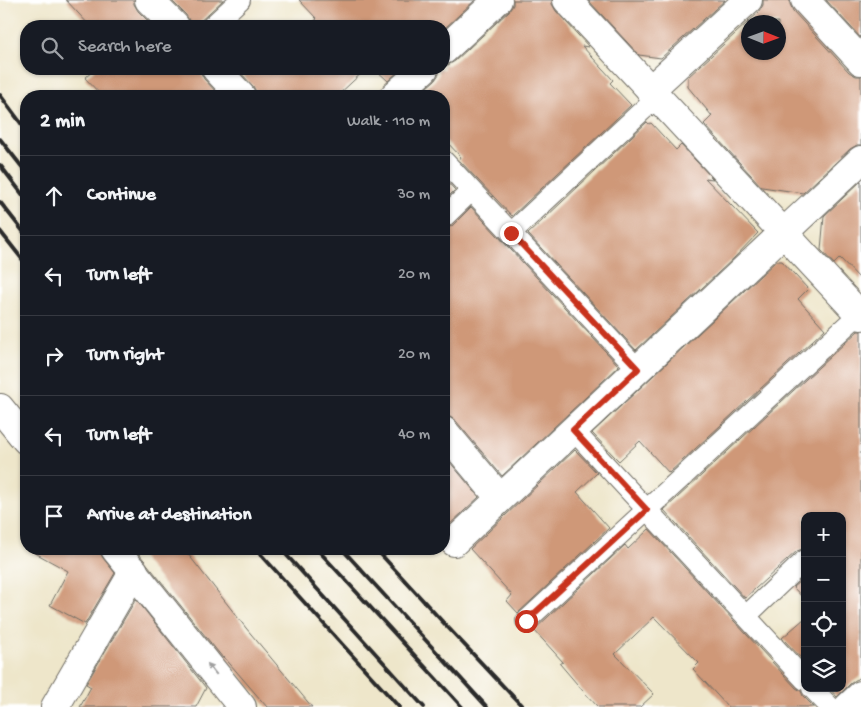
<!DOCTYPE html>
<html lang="en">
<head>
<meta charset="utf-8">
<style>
  :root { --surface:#171b24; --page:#20242c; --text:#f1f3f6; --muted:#9ea1a6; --line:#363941 }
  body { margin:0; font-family:"Gochi Hand",sans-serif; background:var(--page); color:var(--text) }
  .controls { position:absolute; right:15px; bottom:15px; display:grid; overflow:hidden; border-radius:10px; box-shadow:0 1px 4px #0004 }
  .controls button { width:45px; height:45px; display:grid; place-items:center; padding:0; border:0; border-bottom:1px solid var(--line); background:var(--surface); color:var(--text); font:25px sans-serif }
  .compass { position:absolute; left:741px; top:15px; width:45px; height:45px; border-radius:50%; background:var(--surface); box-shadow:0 1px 4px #0004; rotate:91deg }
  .stop { position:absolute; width:15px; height:15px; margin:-11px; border:4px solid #c8321e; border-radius:50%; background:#fff }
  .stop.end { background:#c8321e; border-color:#fff; box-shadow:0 1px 5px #0008 }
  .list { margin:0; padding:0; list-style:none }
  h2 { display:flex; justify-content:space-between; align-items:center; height:65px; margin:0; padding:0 20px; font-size:21px }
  h2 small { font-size:16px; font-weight:400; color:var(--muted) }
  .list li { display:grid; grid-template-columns:32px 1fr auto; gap:15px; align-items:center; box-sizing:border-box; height:80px; padding:0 20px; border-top:1px solid var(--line) }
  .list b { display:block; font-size:19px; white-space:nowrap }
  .list em { font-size:16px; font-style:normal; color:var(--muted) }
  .icon { flex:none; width:28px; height:28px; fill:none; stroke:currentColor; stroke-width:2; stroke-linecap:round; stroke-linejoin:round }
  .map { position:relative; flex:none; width:861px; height:707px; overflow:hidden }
  .search { position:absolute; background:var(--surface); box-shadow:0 1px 4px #0004; left:20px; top:20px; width:430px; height:55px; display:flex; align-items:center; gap:12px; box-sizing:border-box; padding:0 18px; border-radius:20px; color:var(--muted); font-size:19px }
  .panel { position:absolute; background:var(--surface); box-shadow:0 1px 4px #0004; left:20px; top:90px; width:430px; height:465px; border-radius:20px }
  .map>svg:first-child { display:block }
  .building { fill:#cf9878; fill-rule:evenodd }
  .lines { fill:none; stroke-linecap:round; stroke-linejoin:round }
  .service-casing { stroke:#6f6c63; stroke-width:22 }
  .minor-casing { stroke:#6f6c63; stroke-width:30 }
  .tertiary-casing { stroke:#6f6c63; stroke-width:30 }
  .service { stroke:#fff; stroke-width:20 }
  .minor { stroke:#fff; stroke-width:28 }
  .tertiary { stroke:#fff; stroke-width:28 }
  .rail { stroke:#2b2b2b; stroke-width:4 }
  .oneway { fill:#a0a0a0 }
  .route { stroke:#c8321e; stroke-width:6 }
</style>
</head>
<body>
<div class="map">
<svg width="861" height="707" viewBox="0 0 861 707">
  <rect width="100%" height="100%" fill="#fff"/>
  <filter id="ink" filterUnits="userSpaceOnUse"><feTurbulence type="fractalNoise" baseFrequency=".02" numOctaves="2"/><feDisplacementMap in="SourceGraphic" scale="10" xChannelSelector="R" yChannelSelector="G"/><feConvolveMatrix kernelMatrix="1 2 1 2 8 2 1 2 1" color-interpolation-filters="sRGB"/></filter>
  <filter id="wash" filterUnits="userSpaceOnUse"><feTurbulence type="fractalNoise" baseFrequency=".0096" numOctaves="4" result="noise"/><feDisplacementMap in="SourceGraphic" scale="20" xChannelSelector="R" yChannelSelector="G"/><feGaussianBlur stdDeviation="1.12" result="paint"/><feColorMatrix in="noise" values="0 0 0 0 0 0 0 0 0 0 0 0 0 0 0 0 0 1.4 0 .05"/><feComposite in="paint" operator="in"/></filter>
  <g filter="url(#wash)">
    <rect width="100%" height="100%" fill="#eee6ca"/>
    <g id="blocks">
      <g class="building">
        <polygon points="66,0 134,0 134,4 138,11 153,26 90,26"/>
        <polygon points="171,0 223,0 195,26 190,26 190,22 186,15"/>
        <polygon points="299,0 475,0 444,29 444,26 308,26 317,19"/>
        <polygon points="513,0 552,0 552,4 556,11 589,47 582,46 613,80 610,83 631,105 512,216 459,160 461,157 444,139 444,96 417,96 435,80 439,74 439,69 444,69 444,65 448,65 455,61 509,11 513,5"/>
        <polygon points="588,0 725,0 661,58 639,55"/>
        <path d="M763 0H790V4L793 11 849 72 856 76H861V145H857L850 149 803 193 762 187 704 124 712 116 688 87V77L759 12 763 5ZM748 22H778V52H748Z"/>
        <polygon points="826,0 861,0 861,38"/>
        <polygon points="95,69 201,69 201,73 204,79 220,96 102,96 85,78"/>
        <polygon points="237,69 366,69 337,96 256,96 256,92 253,86"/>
        <polygon points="375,69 401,69 388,81"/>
        <polygon points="647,122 649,124 651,123 676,150 681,145 713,179 705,178 758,233 734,258 636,350 528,234"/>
        <polygon points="444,178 455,190 444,201"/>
        <polygon points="861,181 861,280 840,258 834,264 821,250 824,216"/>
        <polygon points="471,207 619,366 502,476 456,421 450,417 444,416 444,229 447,228 452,226"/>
        <polygon points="776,261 782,261 808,289 798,299 825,329 669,473 640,441 619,461 615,457 592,433"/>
        <polygon points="858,331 861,331 861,676 850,684 837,697 829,688 842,688 842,516 805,516 805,548 797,551 745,598 664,510"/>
        <polygon points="575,450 597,473 577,492 609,528 518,613 507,601 512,595 470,549"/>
        <polygon points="444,455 479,497 448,526 444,521"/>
        <polygon points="649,529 796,688 801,691 803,696 814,707 728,707 693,669 699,663 654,617 615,654 654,694 640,707 598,707 583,691 560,664 563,662 534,630 625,545 628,549"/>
        <polygon points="28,549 100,549 100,552 103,558 115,573 85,624 50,605 68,571"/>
        <polygon points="135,549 184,549 246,628 312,707 267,707 224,657 223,658"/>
        <polygon points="805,577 805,600 793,587"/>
        <polygon points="136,599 206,688 196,707 80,707 91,687 86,684"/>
        <polygon points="805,618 805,662 782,638"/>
      </g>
    </g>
  </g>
  <g filter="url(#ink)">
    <use href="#blocks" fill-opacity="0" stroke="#6f6c63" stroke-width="1"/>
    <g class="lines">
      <g class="service-casing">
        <g id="service">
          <polyline points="212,26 240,0"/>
          <polyline points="444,161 638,369"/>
          <polyline points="444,217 471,191"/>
          <polyline points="511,233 657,97"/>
          <polyline points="573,430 805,680"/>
          <polyline points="746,616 805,560"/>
          <polyline points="526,621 859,314"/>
          <polyline points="812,688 830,707"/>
        </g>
      </g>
      <g class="minor-casing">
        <g id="minor">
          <polyline points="149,0 175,26"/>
          <polyline points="805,0 861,61"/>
          <polyline points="444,50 498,0"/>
          <polyline points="216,69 241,96"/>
          <polyline points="650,90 748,0"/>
          <polyline points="394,96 424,69"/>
          <polyline points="0,408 26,440"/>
          <polyline points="444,431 500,498"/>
          <polyline points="454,542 861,160"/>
          <polyline points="115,549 242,707"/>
          <polyline points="55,707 134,571"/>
          <polyline points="848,707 861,695"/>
        </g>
      </g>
      <g class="tertiary-casing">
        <polyline id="tertiary" points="567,0 861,316"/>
      </g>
      <use href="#service" class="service"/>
      <use href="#minor" class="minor"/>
      <use href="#tertiary" class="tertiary"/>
      <g class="rail">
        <polyline points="0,95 26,130"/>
        <polyline points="0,139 26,172"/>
        <polyline points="0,165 26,199"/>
        <polyline points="0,202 26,235"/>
        <polyline points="0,231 26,264"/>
        <polyline points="256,549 399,707"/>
        <polyline points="281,549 424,707"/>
        <polyline points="317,549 462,707"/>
        <polyline points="342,549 487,707"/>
        <polyline points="376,549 440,619 523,707"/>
      </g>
    </g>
    <defs><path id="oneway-solid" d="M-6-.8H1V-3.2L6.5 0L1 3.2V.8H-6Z" transform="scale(1.25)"/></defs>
    <use class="oneway" href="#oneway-solid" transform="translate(212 669) rotate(-129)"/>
  </g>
  <g class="lines" filter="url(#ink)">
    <polyline class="route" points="511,233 638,369 573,430 647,510 526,621"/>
  </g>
</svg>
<div class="controls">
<button>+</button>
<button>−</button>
<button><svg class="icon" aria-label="locate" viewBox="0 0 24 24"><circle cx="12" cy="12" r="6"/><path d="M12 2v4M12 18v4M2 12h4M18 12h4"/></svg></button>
<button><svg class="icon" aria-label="layers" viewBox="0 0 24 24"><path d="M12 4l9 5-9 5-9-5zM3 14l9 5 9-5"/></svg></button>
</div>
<svg class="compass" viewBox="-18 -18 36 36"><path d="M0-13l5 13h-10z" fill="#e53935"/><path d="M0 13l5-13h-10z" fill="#9ea1a6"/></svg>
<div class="stop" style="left:526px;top:621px"></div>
<div class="stop end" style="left:511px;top:233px"></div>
<div class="search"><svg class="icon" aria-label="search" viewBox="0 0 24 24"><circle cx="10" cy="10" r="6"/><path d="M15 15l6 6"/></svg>Search here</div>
<section class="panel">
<h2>2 min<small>Walk · 110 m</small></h2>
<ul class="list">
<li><svg class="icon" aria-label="ahead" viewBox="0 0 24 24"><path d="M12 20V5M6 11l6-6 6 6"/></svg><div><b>Continue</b></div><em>30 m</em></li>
<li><svg class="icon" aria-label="left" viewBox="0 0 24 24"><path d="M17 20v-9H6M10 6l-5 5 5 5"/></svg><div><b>Turn left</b></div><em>20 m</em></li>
<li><svg class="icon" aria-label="right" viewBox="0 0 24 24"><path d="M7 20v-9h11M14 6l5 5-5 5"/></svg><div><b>Turn right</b></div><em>20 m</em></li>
<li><svg class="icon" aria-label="left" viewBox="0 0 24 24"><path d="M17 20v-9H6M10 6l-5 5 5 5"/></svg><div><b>Turn left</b></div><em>40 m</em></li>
<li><svg class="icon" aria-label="arrive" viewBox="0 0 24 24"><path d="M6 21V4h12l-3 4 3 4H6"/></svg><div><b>Arrive at destination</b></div></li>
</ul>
</section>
</div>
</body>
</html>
